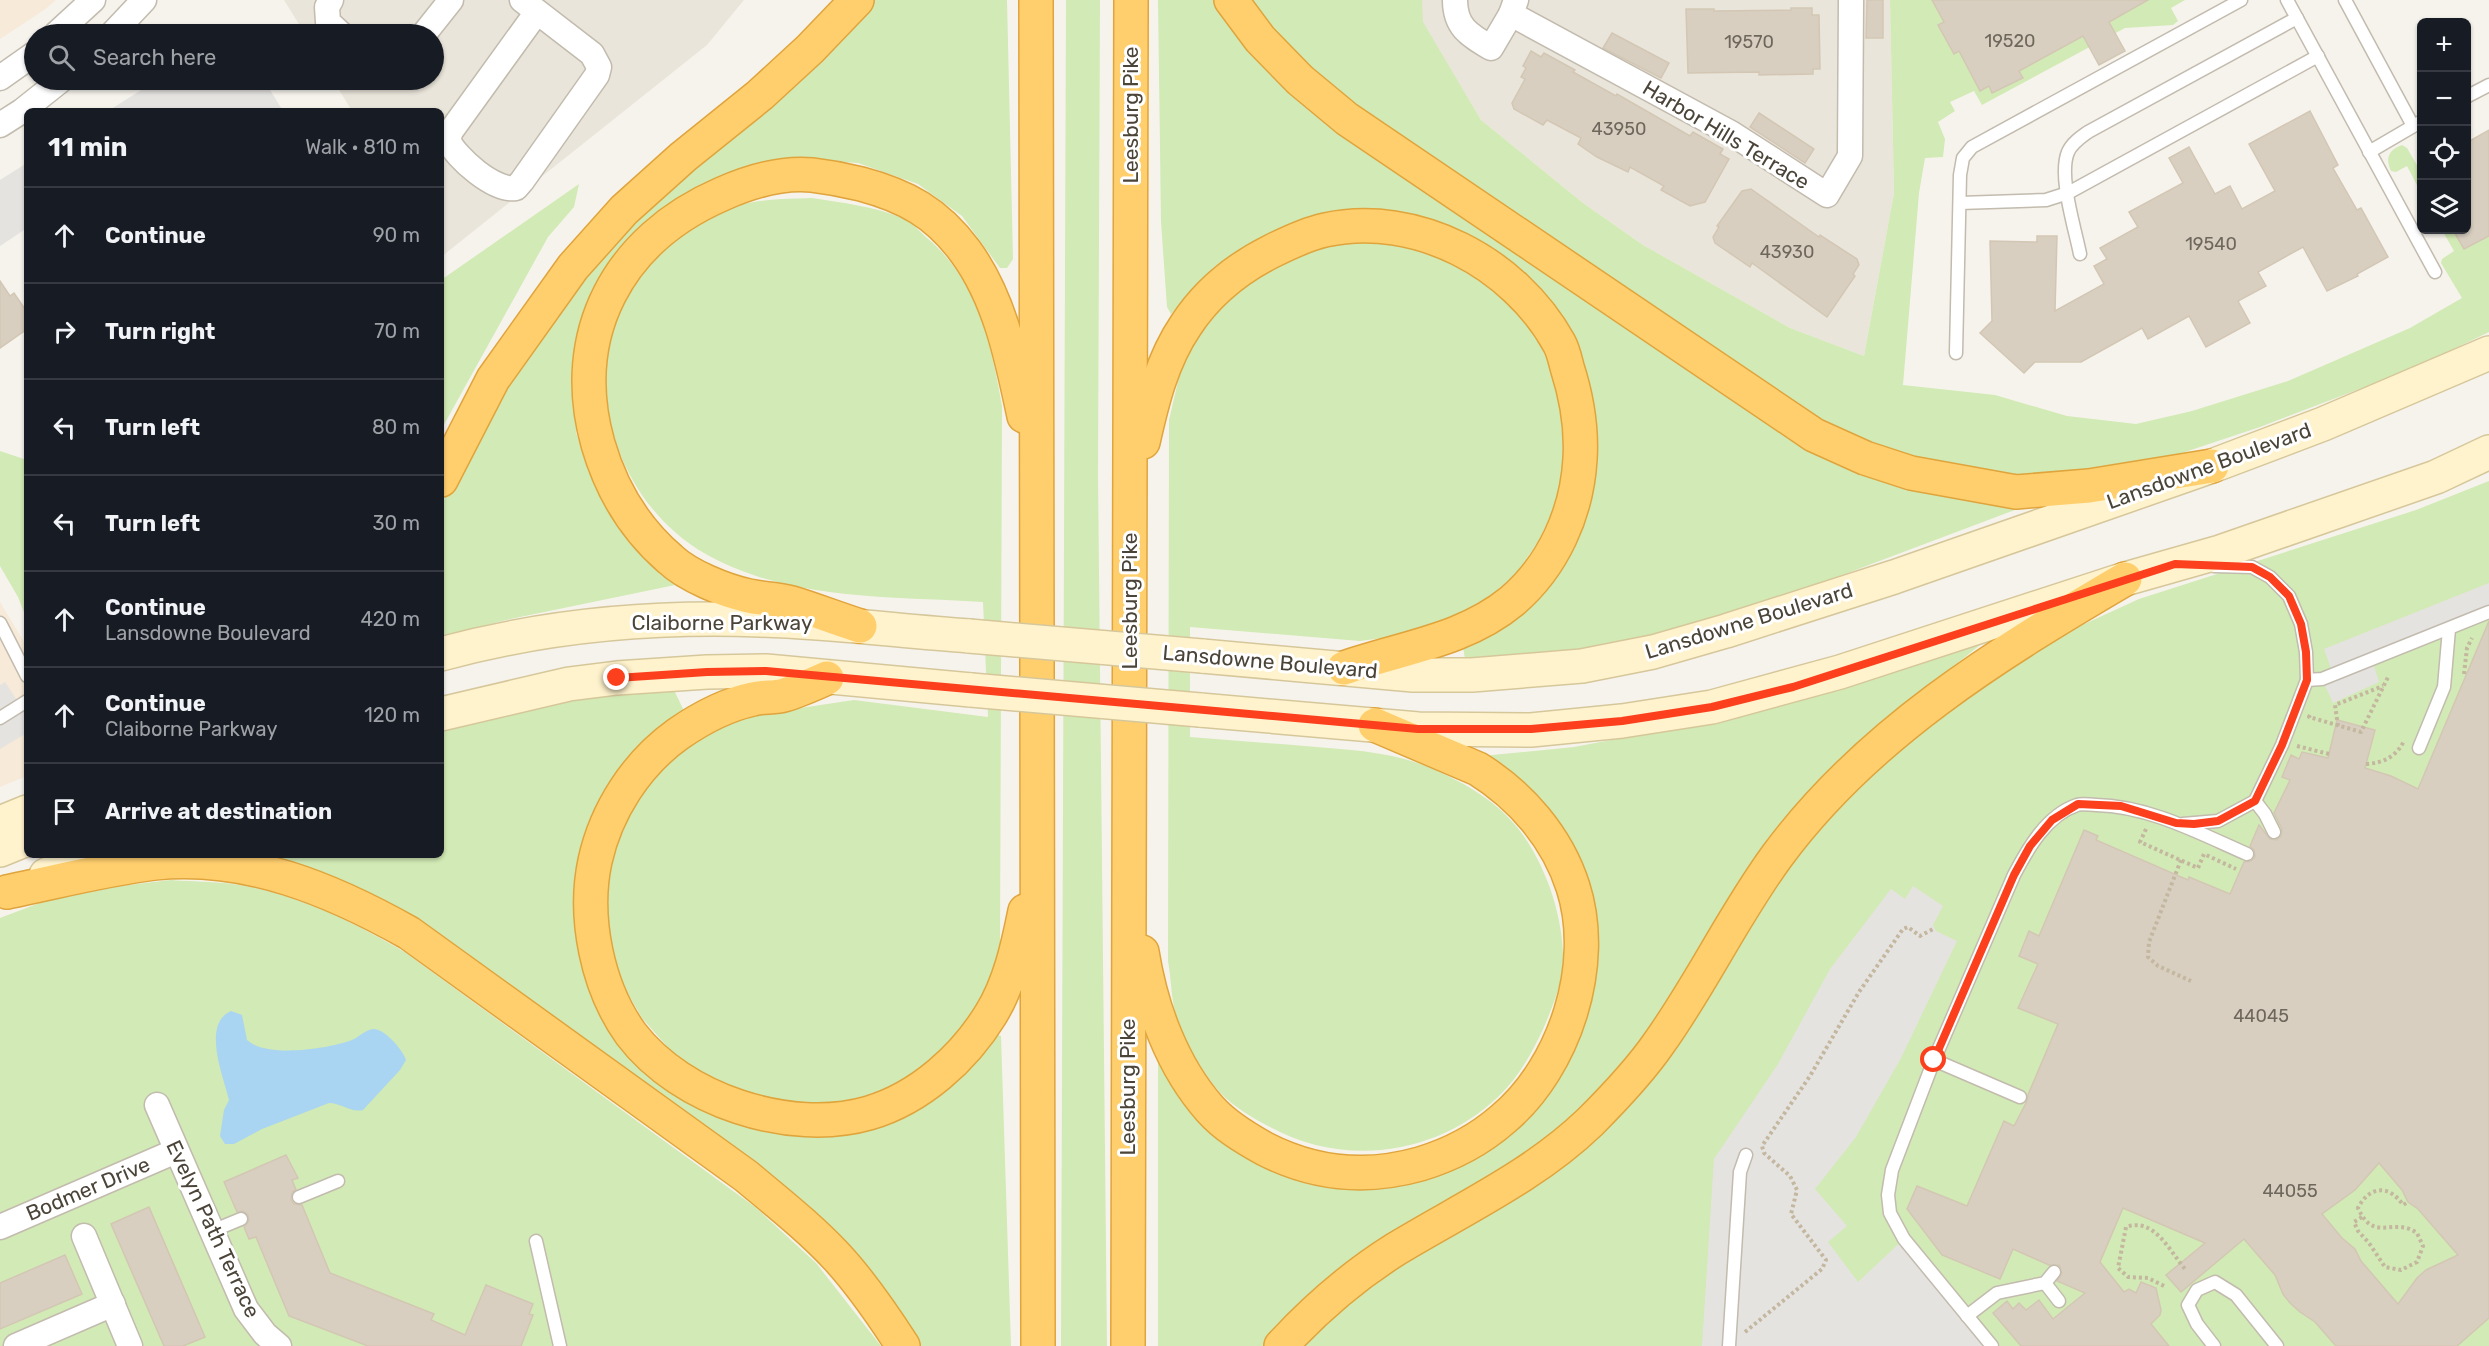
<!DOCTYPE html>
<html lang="en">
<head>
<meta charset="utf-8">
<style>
  :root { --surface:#171b24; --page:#20242c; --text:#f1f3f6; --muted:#9ea1a6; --line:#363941 }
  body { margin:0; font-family:Rubik,sans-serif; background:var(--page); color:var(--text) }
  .controls { position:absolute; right:18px; top:18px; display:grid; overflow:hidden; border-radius:9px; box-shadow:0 2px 4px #0004 }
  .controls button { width:54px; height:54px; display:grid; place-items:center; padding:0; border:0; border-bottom:2px solid var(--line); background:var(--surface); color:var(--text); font:30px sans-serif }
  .stop { position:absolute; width:18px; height:18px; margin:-14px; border:4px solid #fc3f1d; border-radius:50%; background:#fff }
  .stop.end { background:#fc3f1d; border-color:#fff; box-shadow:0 2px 6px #0008 }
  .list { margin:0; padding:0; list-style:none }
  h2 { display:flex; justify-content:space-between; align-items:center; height:78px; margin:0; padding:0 24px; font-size:26px }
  h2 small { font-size:20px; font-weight:400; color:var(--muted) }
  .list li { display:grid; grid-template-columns:39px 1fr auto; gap:18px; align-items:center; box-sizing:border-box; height:96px; padding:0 24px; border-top:2px solid var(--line) }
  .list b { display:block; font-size:22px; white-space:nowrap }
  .list p { margin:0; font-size:20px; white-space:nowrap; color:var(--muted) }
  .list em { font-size:20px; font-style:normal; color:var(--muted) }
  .icon { flex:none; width:33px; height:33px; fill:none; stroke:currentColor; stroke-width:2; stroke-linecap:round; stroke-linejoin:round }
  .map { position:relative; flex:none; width:2489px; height:1346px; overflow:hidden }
  .search { position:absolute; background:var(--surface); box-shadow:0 2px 4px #0004; left:24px; top:24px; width:420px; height:66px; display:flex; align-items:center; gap:15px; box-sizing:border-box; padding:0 21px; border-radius:33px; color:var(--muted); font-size:22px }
  .panel { position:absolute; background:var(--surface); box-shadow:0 2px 4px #0004; left:24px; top:108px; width:420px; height:750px; border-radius:9px }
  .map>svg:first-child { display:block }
  .residential { fill:#eae5da }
  .commercial { fill:#f7ead8 }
  .green { fill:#d2eab5 }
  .parking { fill:#e5e3e0 }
  .water { fill:#a9d4f2 }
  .building { fill:#d8cfc1; stroke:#d3c7b4; stroke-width:1.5; fill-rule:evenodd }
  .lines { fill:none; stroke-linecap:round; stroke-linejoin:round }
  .service-casing { stroke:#c2bbae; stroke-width:15 }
  .minor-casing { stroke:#c2bbae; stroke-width:27 }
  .secondary-casing { stroke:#d6c79b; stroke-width:36 }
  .motorway-casing { stroke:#e0a43c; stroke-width:36 }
  .path { stroke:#c4b79f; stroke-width:4; stroke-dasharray:3 3; stroke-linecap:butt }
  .service { stroke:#fff; stroke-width:12 }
  .minor { stroke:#fff; stroke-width:24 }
  .secondary { stroke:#fff3cd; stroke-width:33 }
  .motorway { stroke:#ffcf6e; stroke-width:33 }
  .secondary-bridge-casing { stroke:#d6c79b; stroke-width:36; stroke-linecap:butt }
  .secondary-bridge { stroke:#fff3cd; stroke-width:33 }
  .route { stroke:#fc3f1d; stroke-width:8 }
  .labels { text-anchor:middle; stroke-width:6; stroke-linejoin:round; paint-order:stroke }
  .number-label { font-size:18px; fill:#6e675b }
  .street-label { font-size:21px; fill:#4b4439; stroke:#fff }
</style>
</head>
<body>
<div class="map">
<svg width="2489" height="1346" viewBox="0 0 2489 1346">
  <rect width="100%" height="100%" fill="#f6f3ec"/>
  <g class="residential">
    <polygon points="284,0 744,0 707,45 441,257 441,111 352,111 333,80 434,80 434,34 305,34"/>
    <polygon points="1422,0 1890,0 1894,193 1864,356 1790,328 1643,245 1583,203 1481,120 1422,22"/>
  </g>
  <g class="commercial">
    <polygon points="0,0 56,0 44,10 0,39"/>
    <polygon points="0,602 27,647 27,776 0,787"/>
  </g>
  <g class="green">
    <polygon points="873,0 1007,0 1013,259 1007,268 1000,268 962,216 918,184 858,163 799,159 757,164 710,181 663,209 628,243 575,377 576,433 595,482 680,584 506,620 441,637 441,506 503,384 593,260"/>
    <polygon points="1066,0 1100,0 1098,475 1107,1346 1061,1346"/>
    <polygon points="1158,0 1220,0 1228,12 1767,414 2036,502 1728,618 1564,657 1465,659 1463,647 1528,606 1592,416 1509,264 1295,223 1243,247 1214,267 1171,314 1167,307 1161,222"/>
    <polygon points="1246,0 1422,0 1423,22 1481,120 1583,203 1643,245 1790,328 1864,356 1894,193 1890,0 2185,0 2171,8 2178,21 2173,25 2125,28 1982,105 1974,91 1950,102 1955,111 1938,122 1945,139 1943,157 1925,158 1919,193 1903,385 1995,395 2067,416 2136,424 2192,411 2288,381 2410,328 2462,298 2441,263 2442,259 2454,251 2442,230 2453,230 2464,249 2489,236 2489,332 2412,369 2260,427 2167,458 2048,478 1984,473 1909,457 1846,435 1809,414 1323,90"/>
    <path d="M2402 145 2407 148 2421 172V193L2407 166 2396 172 2391 171C2385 157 2389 150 2402 145Z"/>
    <polygon points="579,184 574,207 548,237 441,430 441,280"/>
    <path d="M812 198C842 203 874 206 902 218 911 221 919 231 927 238 978 281 991 343 1002 406L1000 947 989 989 948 1045 927 1065 894 1086 864 1096 836 1103 780 1104 724 1084 697 1070 670 1050 642 1018 623 985 612 951 607 915 608 874 621 828 646 789 673 758 709 733 753 715 854 700 988 717 983 602C889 596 788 601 704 553 623 506 582 397 621 309 629 292 642 275 654 261 671 241 693 222 718 212 748 199 781 199 812 198Z"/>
    <path d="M1362 240 1423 248 1467 269 1509 303 1538 339 1555 379 1564 414 1565 447 1563 477 1554 508 1539 540 1517 573 1485 600 1447 622 1406 635 1360 641 1190 627V737C1228 740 1267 743 1305 746 1349 750 1394 751 1435 770 1495 797 1527 825 1550 888 1558 911 1564 939 1563 964 1563 982 1551 1010 1544 1027 1533 1051 1519 1077 1499 1096 1437 1155 1345 1168 1270 1127 1250 1117 1226 1102 1213 1084 1197 1063 1182 1036 1175 1011 1171 995 1171 977 1168 961L1169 420 1180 373 1192 345 1207 322 1245 281 1305 250Z"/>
    <polygon points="0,451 24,459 27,457 27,620 18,597 0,566"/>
    <polygon points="2489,481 2489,1346 1292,1346 1344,1295 1546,1176 1737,944 1805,843 1858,783 1915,734 2043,643 2139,599 2416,510"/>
    <polygon points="1994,634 1936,680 1641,1046 1595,1096 1549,1138 1272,1346 1158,1346 1158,1044 1179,1084 1337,1183 1527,1115 1590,917 1482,756 1574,747 1691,725"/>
    <polygon points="673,688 685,713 588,831 624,1044 821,1132 995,1034 1001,1036 1011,1346 920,1346 908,1325 736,1150 250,855 441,855 441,727 542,701"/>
    <path d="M171 880C195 882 221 881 245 886 303 897 355 923 406 953L755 1207 816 1263 881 1346H0V918L45 901 120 886Z"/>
  </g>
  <g class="parking">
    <polygon points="157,80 264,80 283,111 108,111"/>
    <polygon points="27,163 27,228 0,246 0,180"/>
    <polygon points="2489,583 2489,612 2372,659 2379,682 2333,703 2322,679 2333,674 2324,649"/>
    <polygon points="5,682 20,705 27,701 27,733 0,749 0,685"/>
    <polygon points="1913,886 1943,906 1933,925 1936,931 1957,941 1901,1058 1856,1137 1815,1189 1847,1226 1828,1242 1858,1282 1904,1239 1992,1346 1702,1346 1714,1159 1778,1064 1830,969 1891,889 1905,899"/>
  </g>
  <path class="water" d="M231 1011 242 1015 247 1040C266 1058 328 1049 352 1040 359 1037 365 1030 373 1029 384 1028 403 1050 406 1060L400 1070 363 1110C352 1113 341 1103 329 1103L262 1129 234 1144H225L220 1136 224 1110 229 1100C224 1078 201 1024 231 1011Z"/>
  <g class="building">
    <polygon points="1867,0 1883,0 1883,38 1866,38"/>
    <polygon points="1932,0 2148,0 2109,22 2125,51 2099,65 2083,36 2019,71 2023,78 1992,93 1989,86 1980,91 1959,51 1954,54 1938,25 1944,22"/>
    <polygon points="1791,8 1812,8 1812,15 1819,15 1820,69 1813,69 1813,74 1759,75 1759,72 1688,73 1686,9 1714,9 1714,11 1791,10"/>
    <polygon points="1612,33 1669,63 1661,78 1603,48"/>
    <polygon points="1531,51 1541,57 1544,53 1575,70 1573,72 1616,96 1617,94 1690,136 1693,132 1723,149 1720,154 1729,159 1705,202 1690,206 1661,190 1664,186 1630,167 1628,172 1597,157 1578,144 1581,138 1547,120 1543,125 1514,109 1512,103 1525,79 1521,77 1526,68 1523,66"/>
    <polygon points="2310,111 2338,165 2333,168 2357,210 2361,208 2388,257 2357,274 2358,276 2327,291 2303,247 2258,272 2266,286 2238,301 2250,323 2206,347 2189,316 2148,339 2142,328 2081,362 2035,362 2024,373 1980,333 1992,321 1990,241 2037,242 2037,236 2057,236 2055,311 2104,284 2094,266 2107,259 2100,248 2138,227 2129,212 2183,183 2169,158 2189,147 2215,194 2230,186 2242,209 2275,191 2249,144"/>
    <polygon points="1759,113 1814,149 1805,163 1750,127"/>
    <polygon points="2489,130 2489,236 2464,249 2453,230 2466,230 2466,143"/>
    <polygon points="1751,189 1819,237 1820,235 1857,259 1859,265 1853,274 1855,276 1827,317 1752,263 1750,267 1715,243 1713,237 1719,227 1717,226 1742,191"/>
    <polygon points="0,281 10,296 14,293 27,312 27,329 0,348"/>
    <path d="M2489 621V1318L2457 1346H2336L2315 1322 2300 1312 2290 1303 2283 1294 2275 1275 2244 1239 2181 1292 2166 1275 2205 1243 2123 1208 2100 1262 2124 1292 2129 1289 2136 1293 2141 1282 2156 1288 2161 1310 2160 1315 2151 1324 2169 1346H2021L1993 1313 2007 1301 2013 1309 2019 1303 2026 1310 2039 1300 2053 1319 2085 1293 2057 1281 2062 1273 2059 1265H2049L2013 1249 2000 1279 1942 1255 1907 1209 1917 1186 1967 1206 2004 1121 2014 1126 2027 1101 2028 1095 2058 1024 2018 1008 2038 964 2019 956 2029 931 2039 936 2084 830 2098 836 2096 840 2188 880 2189 877 2230 894 2244 862 2251 861 2255 857 2254 850 2250 846 2259 825 2270 839 2277 840 2281 836 2282 829 2274 813 2290 780 2282 777 2291 755 2299 759 2302 752 2328 758 2337 720 2375 730 2365 768 2391 776 2418 789ZM2379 1163 2402 1190 2408 1202 2418 1209 2458 1255 2426 1270 2417 1278 2398 1304 2361 1261 2355 1249 2342 1238 2322 1214 2355 1190Z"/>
    <polygon points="286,1155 298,1178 292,1180 296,1190 292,1192 291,1200 294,1204 302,1205 330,1273 434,1314 431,1320 465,1335 486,1285 533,1304 529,1314 533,1315 521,1346 368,1346 289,1316 256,1237 249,1239 244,1227 249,1221 248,1215 243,1211 237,1212 224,1182"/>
    <polygon points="149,1207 205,1337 183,1346 164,1346 111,1224"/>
    <polygon points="65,1255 82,1294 0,1329 0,1283"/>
  </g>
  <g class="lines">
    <g class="service-casing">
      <g id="service">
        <polyline points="2287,0 2435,272"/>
        <polyline points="2345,0 2413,126"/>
        <polyline points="2466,97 2489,85"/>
        <polyline points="2369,152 2422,121"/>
        <polyline points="1960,203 2046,200 2068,193 2318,56"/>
        <path d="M2080 254C2075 228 2058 176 2068 152 2072 143 2081 137 2088 132L2297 18"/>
        <polyline points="1956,353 1960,175 1963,158 1972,147 2241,0"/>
        <polyline points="0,623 27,676"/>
        <polyline points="2307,680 2322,679 2489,612"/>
        <polyline points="0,718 27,701"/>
        <polyline points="2419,748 2444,687 2449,629"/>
        <polyline points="2255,801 2265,814 2274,832"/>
        <polyline points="2183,824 2218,821 2255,801 2282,745 2307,680 2306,652 2301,624 2289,596 2270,577 2252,567 2214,566"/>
        <polyline points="1934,1060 2020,1097"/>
        <polyline points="299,1197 338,1181"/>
        <polyline points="212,1231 241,1219"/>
        <polyline points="536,1241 560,1346"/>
        <polyline points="2045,1283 2059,1301"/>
        <polyline points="1967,1316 1997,1293 2045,1283 2054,1272"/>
        <polyline points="1729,1346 1740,1172 1746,1155"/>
        <path d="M1992 1346 1904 1239 1890 1213 1888 1195 1892 1170 1934 1060 2014 875C2028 848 2047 815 2077 805 2082 803 2090 805 2096 805 2149 806 2199 833 2247 854"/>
        <polyline points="2214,1346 2197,1324 2188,1305 2197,1290 2215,1282 2236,1295 2277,1346"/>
      </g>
    </g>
    <g class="minor-casing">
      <g id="minor">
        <polyline points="331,0 327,7 328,22 341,34"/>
        <path d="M522 0 592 54 599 67 597 75 522 181 516 188C495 192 456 158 448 140L451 131 537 12"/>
        <path d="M1455 0C1455 27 1469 35 1491 48L1511 14 1516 0"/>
        <polyline points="1511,14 1731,133 1827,195 1850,156 1851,0"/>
        <polyline points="56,34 93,0"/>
        <polyline points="112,34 144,0"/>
        <polyline points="424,34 451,0"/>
        <polyline points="0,78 34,54"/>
        <polyline points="0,125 22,111 61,80"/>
        <polyline points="157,1105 246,1309 265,1334 279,1346"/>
        <polyline points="0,1227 176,1151"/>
        <polyline points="84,1236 130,1346"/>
        <polyline points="16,1346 113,1304"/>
      </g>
    </g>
    <g class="secondary-casing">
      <g id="secondary">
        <path d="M441 654C544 626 654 616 760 620 830 622 899 631 969 636"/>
        <polyline points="1202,656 1413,675 1472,675 1582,666 1653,652 1726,631 1894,577 2212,466 2323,424 2489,353"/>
        <polyline points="1200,710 1418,729 1531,730 1622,721 1712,707 1840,672 2125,579 2220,552 2436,477 2489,452"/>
        <polyline points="441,714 569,684 617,678 707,672 766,671 971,690"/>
        <polyline points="0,823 27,812"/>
        <polyline points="0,850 27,839"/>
        <polyline points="46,875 93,855"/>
      </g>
    </g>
    <g class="motorway-casing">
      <g id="motorway">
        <polyline points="1036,0 1038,1346"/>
        <polyline points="1231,0 1260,39 1300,80 1347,119 1814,435 1865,458 1911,473 2016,492 2089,486 2212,466"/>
        <path d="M1143 442C1152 402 1162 360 1186 325 1207 293 1238 268 1272 251 1288 243 1307 234 1325 230 1416 210 1515 263 1559 343 1563 350 1565 359 1567 367 1577 398 1582 427 1580 459 1577 513 1553 566 1512 601 1464 641 1400 648 1344 668"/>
        <polyline points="441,480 493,379 573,267 624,210 683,157 760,95 810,49 857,0"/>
        <path d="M860 626C838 619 815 610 792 603 778 599 763 599 749 596 725 591 688 576 670 559 634 528 611 489 598 444 567 334 618 239 722 194 749 182 782 172 812 175 829 177 845 180 861 184 906 196 937 213 965 251 1000 298 1012 359 1024 416"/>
        <path d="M827 678C813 684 798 691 784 695 774 698 763 696 753 699 725 705 701 718 678 734 636 764 606 811 595 861 583 917 597 987 631 1034 681 1100 790 1136 869 1113 920 1098 964 1058 991 1014 1010 983 1018 946 1025 911"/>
        <path d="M7 892C56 882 105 869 155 863 247 854 331 889 409 933L746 1176C777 1202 809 1227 837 1257 862 1284 883 1315 903 1346"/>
        <path d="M1142 952C1151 1008 1172 1066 1210 1109 1225 1126 1245 1138 1265 1149 1314 1174 1367 1179 1420 1164 1450 1155 1479 1140 1503 1119 1565 1067 1598 964 1573 887 1557 837 1521 796 1478 769L1375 725"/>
        <polyline points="1128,1346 1131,0"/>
        <path d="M1281 1346C1315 1309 1353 1276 1396 1249 1462 1209 1534 1176 1590 1122 1615 1097 1639 1072 1659 1043 1702 983 1733 916 1777 856 1866 735 1997 654 2125 579"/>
      </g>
    </g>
    <g class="path">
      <polyline points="2464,674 2467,648 2472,638"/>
      <polyline points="2310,715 2309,717 2361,732 2389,675"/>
      <polyline points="2338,726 2335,705 2383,686"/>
      <polyline points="2297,746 2329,754"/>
      <path d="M2366 764C2383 763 2396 757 2404 741"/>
      <polyline points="2146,829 2140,842 2198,868 2204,854 2236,869"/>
      <polyline points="2181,860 2149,942 2148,957 2158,966 2191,981"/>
      <path d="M2362 1217 2354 1222 2358 1231 2369 1243 2385 1267 2401 1270 2417 1262 2423 1246 2417 1233C2393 1216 2374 1244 2358 1208 2369 1186 2389 1184 2403 1205L2408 1202"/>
      <path d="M2164 1286 2148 1278 2128 1277 2118 1268 2126 1227C2154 1217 2169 1250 2185 1269"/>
      <polyline points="1745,1332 1822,1269 1826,1260 1791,1214 1797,1190 1790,1176 1764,1153 1762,1146 1810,1076 1859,992 1903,929 1908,927 1920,936 1935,928"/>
    </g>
    <use href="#service" class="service"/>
    <use href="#minor" class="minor"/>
    <use href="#secondary" class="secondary"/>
    <use href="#motorway" class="motorway"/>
    <g class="secondary-bridge-casing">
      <g id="secondary-bridge">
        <polyline points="969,636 1202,656"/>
        <polyline points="971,690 1200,710"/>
      </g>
    </g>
    <use href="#secondary-bridge" class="secondary-bridge"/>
  </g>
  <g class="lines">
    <polyline class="route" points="617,678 707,672 766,671 1418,729 1531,729 1622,721 1712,707 1793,687 2175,564 2252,567 2270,577 2289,596 2301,624 2306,652 2307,680 2282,745 2255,801 2218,821 2194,824 2176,823 2121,806 2078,804 2052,820 2030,846 2014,875 1934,1060"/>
  </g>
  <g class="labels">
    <g class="number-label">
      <text x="2010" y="47">19520</text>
      <text x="1749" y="48">19570</text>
      <text x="1619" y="135">43950</text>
      <text x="2211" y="250">19540</text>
      <text x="1787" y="258">43930</text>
      <text x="2261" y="1022">44045</text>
      <text x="2290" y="1197">44055</text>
    </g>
    <g class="street-label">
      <text transform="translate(1131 115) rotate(-90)" y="7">Leesburg Pike</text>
      <text transform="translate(1726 135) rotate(31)" y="7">Harbor Hills Terrace</text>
      <text transform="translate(2209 466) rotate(-20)" y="7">Lansdowne Boulevard</text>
      <text transform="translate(1130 601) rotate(-90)" y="7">Leesburg Pike</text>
      <text transform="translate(1749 621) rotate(-17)" y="7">Lansdowne Boulevard</text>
      <text x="722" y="630">Claiborne Parkway</text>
      <text transform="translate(1270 662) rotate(5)" y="7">Lansdowne Boulevard</text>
      <text transform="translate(1128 1087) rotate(-90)" y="7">Leesburg Pike</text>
      <text transform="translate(88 1189) rotate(-23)" y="7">Bodmer Drive</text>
      <text transform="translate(213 1229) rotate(65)" y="7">Evelyn Path Terrace</text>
    </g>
  </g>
</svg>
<div class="controls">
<button>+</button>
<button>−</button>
<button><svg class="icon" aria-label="locate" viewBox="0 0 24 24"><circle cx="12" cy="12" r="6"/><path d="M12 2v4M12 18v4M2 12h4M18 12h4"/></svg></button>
<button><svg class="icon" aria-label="layers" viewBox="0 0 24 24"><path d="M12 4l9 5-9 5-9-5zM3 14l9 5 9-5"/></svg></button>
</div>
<div class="stop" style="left:1934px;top:1060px"></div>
<div class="stop end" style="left:617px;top:678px"></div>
<div class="search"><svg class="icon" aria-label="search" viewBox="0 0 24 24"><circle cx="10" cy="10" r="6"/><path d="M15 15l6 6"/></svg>Search here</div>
<section class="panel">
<h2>11 min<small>Walk · 810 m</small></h2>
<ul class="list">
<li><svg class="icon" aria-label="ahead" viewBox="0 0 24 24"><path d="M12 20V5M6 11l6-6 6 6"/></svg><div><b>Continue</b></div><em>90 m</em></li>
<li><svg class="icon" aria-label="right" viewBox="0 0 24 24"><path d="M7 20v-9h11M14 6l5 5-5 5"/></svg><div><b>Turn right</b></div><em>70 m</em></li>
<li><svg class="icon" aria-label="left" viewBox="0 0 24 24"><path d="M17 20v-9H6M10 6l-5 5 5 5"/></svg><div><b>Turn left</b></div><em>80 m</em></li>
<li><svg class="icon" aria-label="left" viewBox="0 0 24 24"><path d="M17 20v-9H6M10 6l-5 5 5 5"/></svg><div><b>Turn left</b></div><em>30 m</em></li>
<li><svg class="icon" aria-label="ahead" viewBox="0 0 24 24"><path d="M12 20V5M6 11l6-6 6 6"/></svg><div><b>Continue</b><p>Lansdowne Boulevard</p></div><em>420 m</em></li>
<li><svg class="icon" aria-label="ahead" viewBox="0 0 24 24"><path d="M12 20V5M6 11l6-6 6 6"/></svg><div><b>Continue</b><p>Claiborne Parkway</p></div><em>120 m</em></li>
<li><svg class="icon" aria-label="arrive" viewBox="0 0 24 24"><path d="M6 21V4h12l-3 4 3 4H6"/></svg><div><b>Arrive at destination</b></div></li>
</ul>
</section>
</div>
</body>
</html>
